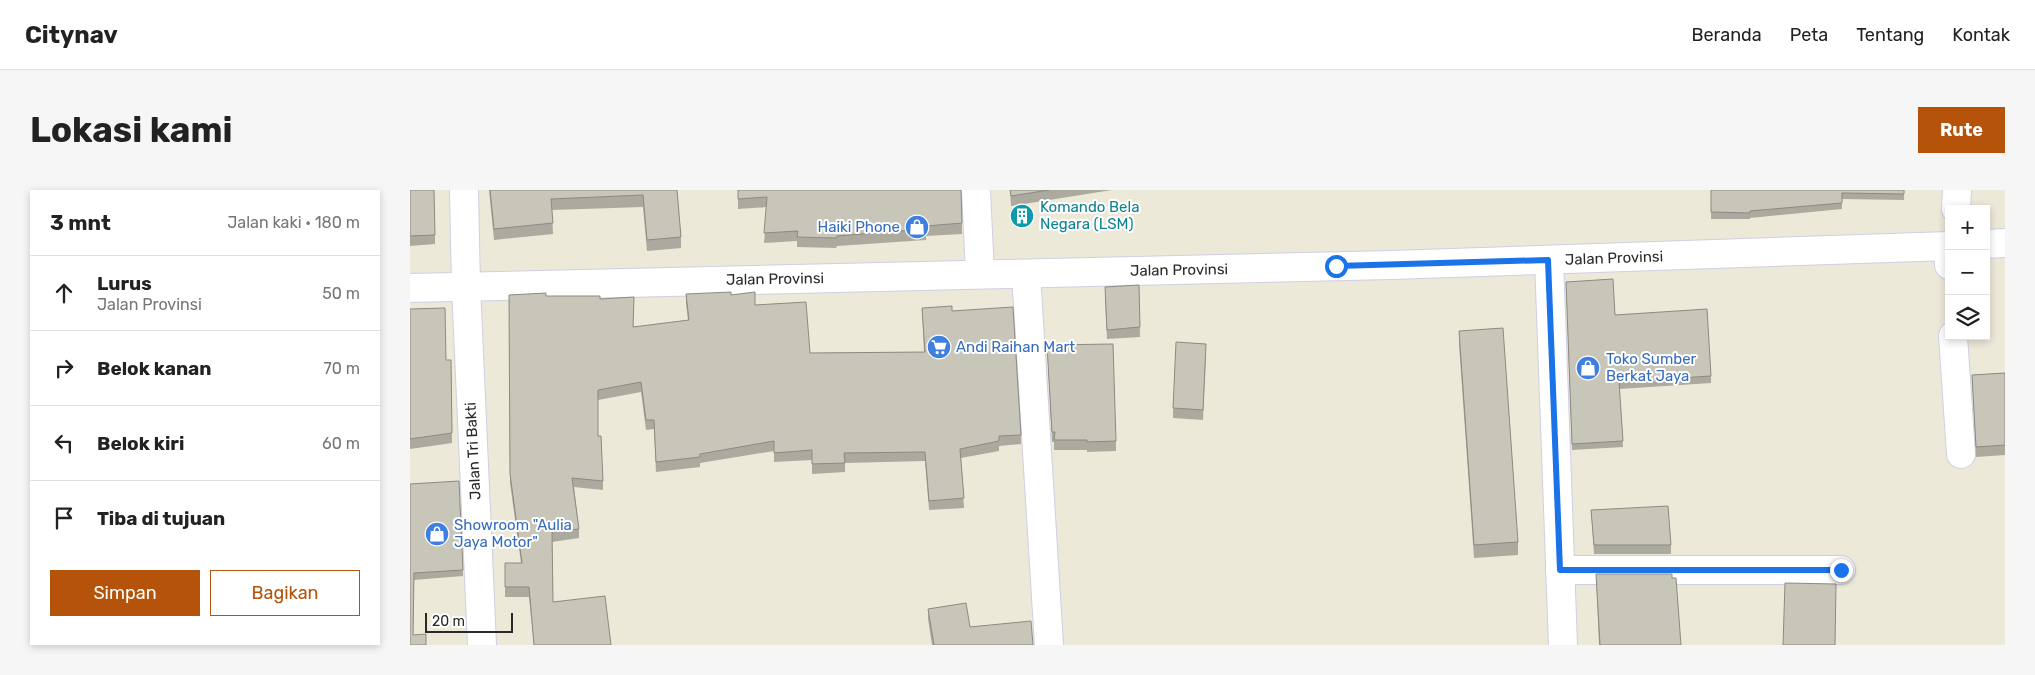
<!DOCTYPE html>
<html lang="id">
<head>
<meta charset="utf-8">
<style>
  :root { --surface:#fff; --page:#f6f6f6; --text:#222; --muted:#767676; --line:#e0e0e0; --accent:#b45309 }
  body { margin:0; font-family:Rubik,sans-serif; background:var(--page); color:var(--text) }
  .controls { position:absolute; right:15px; top:15px; display:grid; overflow:hidden; border-radius:0px; box-shadow:0 2px 8px #0003 }
  .controls button { width:45px; height:45px; display:grid; place-items:center; padding:0; border:0; border-bottom:1px solid var(--line); background:var(--surface); color:var(--text); font:25px sans-serif }
  .scale { position:absolute; left:15px; bottom:12px; width:88px; box-sizing:border-box; padding-left:5px; border:2px solid #292929; border-top:0; font-size:14px; line-height:18px; white-space:nowrap; color:#292929; -webkit-text-stroke:4px #fff; paint-order:stroke }
  .stop { position:absolute; width:15px; height:15px; margin:-11px; border:4px solid #1a73e8; border-radius:50%; background:#fff }
  .stop.end { background:#1a73e8; border-color:#fff; box-shadow:0 1px 5px #0008 }
  .list { margin:0; padding:0; list-style:none }
  h2 { display:flex; justify-content:space-between; align-items:center; height:65px; margin:0; padding:0 20px; font-size:21px }
  h2 small { font-size:16px; font-weight:400; color:var(--muted) }
  .list li { display:grid; grid-template-columns:32px 1fr auto; gap:15px; align-items:center; box-sizing:border-box; height:75px; padding:0 20px; border-top:1px solid var(--line) }
  .list b { display:block; font-size:19px; white-space:nowrap }
  .list p { margin:0; font-size:16px; white-space:nowrap; color:var(--muted) }
  .list em { font-size:16px; font-style:normal; color:var(--muted) }
  .actions { display:flex; gap:10px; padding:15px 20px }
  .actions a { flex:1; padding:11px 0; border:1px solid var(--accent); border-radius:0px; text-align:center; font-size:18px; color:var(--accent) }
  .actions .main { background:var(--accent); color:#fff }
  .icon { flex:none; width:28px; height:28px; fill:none; stroke:currentColor; stroke-width:2; stroke-linecap:round; stroke-linejoin:round }
  .map { position:relative; flex:none; width:1595px; height:455px; overflow:hidden; border-radius:0px }
  header { display:flex; align-items:center; gap:30px; box-sizing:border-box; height:70px; padding:0 25px; background:var(--surface); border-bottom:1px solid var(--line) }
  header strong { font-size:24px }
  nav { display:flex; gap:28px; margin-inline-start:auto; font-size:18px }
  .intro { display:flex; align-items:center; justify-content:space-between; box-sizing:border-box; height:120px; padding:0 30px }
  h1 { margin:0; font-size:35px }
  .button { padding:12px 22px; border-radius:0px; background:var(--accent); color:#fff; font-size:18px; font-weight:700 }
  main { display:flex; gap:30px; padding:0 30px }
  aside { flex:1; background:var(--surface); border-radius:0px; box-shadow:0 2px 8px #0003 }
  .map>svg:first-child { display:block }
  .lines { fill:none; stroke-linecap:round; stroke-linejoin:round }
  .street-casing { stroke:#cfcfe4; stroke-width:30 }
  .secondary-casing { stroke:#cfcfe4; stroke-width:30 }
  .street { stroke:#fff; stroke-width:28 }
  .secondary { stroke:#fff; stroke-width:28 }
  .wall { fill:#aca99f }
  .building { fill:#c8c5b9; stroke:#8c8a82 }
  .route { stroke:#1a73e8; stroke-width:6 }
  .labels { text-anchor:middle; stroke-width:4; stroke-linejoin:round; paint-order:stroke }
  .culture-label { font-size:15px; fill:#0d838f; stroke:#fff; text-anchor:start }
  .shop-label { font-size:15px; fill:#366cbe; stroke:#fff; text-anchor:start }
  .street-label { font-size:15px; fill:#292929; stroke:#fff }
</style>
</head>
<body>
<header>
<strong>Citynav</strong>
<nav><a>Beranda</a><a>Peta</a><a>Tentang</a><a>Kontak</a></nav>
</header>
<div class="intro"><h1>Lokasi kami</h1><a class="button">Rute</a></div>
<main>
<aside>
<h2>3 mnt<small>Jalan kaki · 180 m</small></h2>
<ul class="list">
<li><svg class="icon" aria-label="ahead" viewBox="0 0 24 24"><path d="M12 20V5M6 11l6-6 6 6"/></svg><div><b>Lurus</b><p>Jalan Provinsi</p></div><em>50 m</em></li>
<li><svg class="icon" aria-label="right" viewBox="0 0 24 24"><path d="M7 20v-9h11M14 6l5 5-5 5"/></svg><div><b>Belok kanan</b></div><em>70 m</em></li>
<li><svg class="icon" aria-label="left" viewBox="0 0 24 24"><path d="M17 20v-9H6M10 6l-5 5 5 5"/></svg><div><b>Belok kiri</b></div><em>60 m</em></li>
<li><svg class="icon" aria-label="arrive" viewBox="0 0 24 24"><path d="M6 21V4h12l-3 4 3 4H6"/></svg><div><b>Tiba di tujuan</b></div></li>
</ul>
<div class="actions"><a class="main">Simpan</a><a>Bagikan</a></div>
</aside>
<div class="map">
<svg width="1595" height="455" viewBox="0 0 1595 455">
  <rect width="100%" height="100%" fill="#ede9d9"/>
  <g class="lines">
    <g class="street-casing">
      <g id="street">
        <polyline points="54,0 56,96 72,455"/>
        <polyline points="566,0 570,84"/>
        <polyline points="1546,19 1547,0"/>
        <polyline points="1538,56 1539,75"/>
        <polyline points="1139,70 1153,455"/>
        <polyline points="616,84 639,455"/>
        <polyline points="1543,146 1551,264"/>
        <polyline points="1150,380 1431,380"/>
      </g>
    </g>
    <g class="secondary-casing">
      <g id="secondary">
        <polyline points="1576,54 1595,53"/>
        <polyline points="0,98 982,75 1539,56"/>
      </g>
    </g>
    <use href="#street" class="street"/>
    <use href="#secondary" class="secondary"/>
  </g>
  <g class="wall">
    <polygon points="0,0 25,45 25,54 0,56"/>
    <polygon points="79,0 267,0 271,47 271,58 237,61 233,17 142,20 143,44 84,50"/>
    <polygon points="328,0 552,33 552,44 516,46 516,50 427,56 426,58 387,57 387,51 354,53 357,17 328,19"/>
    <polygon points="600,0 702,0 601,16"/>
    <polygon points="1301,0 1494,0 1494,10 1432,9 1432,19 1340,28 1340,29 1301,29"/>
    <polygon points="1156,92 1205,125 1301,186 1301,193 1209,199 1213,257 1162,260"/>
    <polygon points="729,95 730,147 697,149 695,107"/>
    <polygon points="276,104 321,105 345,115 400,163 514,162 512,118 542,121 611,245 611,254 589,256 589,261 551,268 554,318 519,320 515,271 435,273 435,282 402,284 402,270 364,272 364,261 290,273 290,277 246,282 244,239 236,240 231,202 188,210 188,246 193,291 193,300 164,297 169,339 169,348 142,352 143,412 201,455 124,455 119,407 95,407 95,373 111,373 100,293 99,105 136,106 190,109 224,117 223,137 278,130 276,114"/>
    <polygon points="0,119 36,170 41,170 42,253 0,259"/>
    <polygon points="1049,141 1108,352 1108,365 1064,368 1049,154"/>
    <polygon points="637,155 706,251 706,261 677,262 677,260 644,260 644,252 642,252"/>
    <polygon points="796,164 793,230 763,228 763,218"/>
    <polygon points="1595,183 1595,265 1566,267 1562,185"/>
    <polygon points="0,294 53,380 53,386 4,390 3,445 0,455"/>
    <polygon points="1181,320 1261,355 1261,364 1184,364"/>
    <polygon points="1186,384 1271,455 1189,455"/>
    <polygon points="518,419 560,437 623,455 522,455 518,429"/>
  </g>
  <g class="building">
    <polygon points="0,0 24,0 25,45 0,46"/>
    <polygon points="80,0 267,0 271,47 237,50 233,5 141,9 143,33 84,39"/>
    <polygon points="328,0 551,0 552,33 516,36 516,39 427,46 426,48 387,47 388,41 354,43 357,7 328,9"/>
    <polygon points="600,0 639,0 601,6"/>
    <polygon points="1301,0 1494,0 1494,4 1432,3 1432,13 1340,21 1340,23 1301,22"/>
    <polygon points="1203,89 1205,125 1297,119 1301,186 1209,192 1213,251 1162,254 1156,92"/>
    <polygon points="729,95 730,137 697,140 695,97"/>
    <polygon points="321,102 321,105 345,102 345,115 396,112 400,163 515,162 512,118 542,116 542,121 603,117 611,245 589,246 589,251 550,259 554,308 519,311 515,262 434,263 435,273 402,274 402,260 364,263 364,251 290,264 290,267 246,272 244,230 236,230 231,192 188,200 188,246 191,246 193,291 162,288 169,339 142,342 143,412 195,406 201,455 124,455 119,397 95,397 95,373 112,373 100,284 99,105 136,103 136,106 190,106 190,109 224,107 223,137 279,130 276,104"/>
    <polygon points="35,118 36,170 41,170 42,243 0,249 0,119"/>
    <polygon points="1093,138 1108,352 1064,355 1049,141"/>
    <polygon points="766,152 796,154 793,220 763,218"/>
    <polygon points="703,154 706,251 677,252 677,250 644,250 645,242 642,242 637,155"/>
    <polygon points="1595,183 1595,255 1566,257 1562,185"/>
    <polygon points="49,291 53,380 4,383 3,445 16,444 16,455 0,455 0,294"/>
    <polygon points="1258,316 1261,355 1184,355 1181,320"/>
    <polygon points="1186,384 1262,384 1262,388 1266,388 1271,455 1190,455"/>
    <polygon points="1375,393 1426,394 1425,455 1373,455"/>
    <polygon points="556,413 560,437 621,431 623,455 524,455 518,419"/>
  </g>
  <g class="lines">
    <polyline class="route" points="926,76 1138,70 1150,380 1431,380"/>
  </g>
  <defs>
    <g id="building-disc" transform="scale(1.25)"><circle r="9.5" fill="#0f9aa8" stroke="#fff"/><path d="M-4-6H4V6H1V3H-1V6H-4ZM-2.5-4.3h1.7v1.8h-1.7ZM.8-4.3h1.7v1.8H.8ZM-2.5-1h1.7V.8h-1.7ZM.8-1h1.7V.8H.8Z" fill="#fff"/></g>
    <g id="shop-disc" transform="scale(1.25)"><circle r="9.5" fill="#3f7fe0" stroke="#fff"/><path d="M-5-2.5h2.3a2.7 3.5 0 0 1 5.4 0H5L5.5 6h-11ZM-1.5-2.5h3a1.5 2.3 0 0 0-3 0Z" fill="#fff"/></g>
    <g id="supermarket-disc" transform="scale(1.25)"><circle r="9.5" fill="#3f7fe0" stroke="#fff"/><path d="M-6-5.5h2.5l.6 2H6L4.5 2H-2.5L-4.4-4H-6ZM-1.5 3.2a1.3 1.3 0 1 0 .1 0ZM3 3.2a1.3 1.3 0 1 0 .1 0Z" fill="#fff"/></g>
  </defs>
  <g fill-rule="evenodd">
    <use href="#building-disc" x="612" y="26"/>
    <use href="#shop-disc" x="507" y="37"/>
    <use href="#supermarket-disc" x="529" y="157"/>
    <use href="#shop-disc" x="1178" y="178"/>
    <use href="#shop-disc" x="27" y="344"/>
  </g>
  <g class="labels">
    <g class="culture-label">
      <text x="630" y="22">Komando Bela<tspan x="630" dy="17">Negara (LSM)</tspan></text>
    </g>
    <g class="shop-label">
      <text x="490" y="42" text-anchor="end">Haiki Phone</text>
      <text x="546" y="162">Andi Raihan Mart</text>
      <text x="1196" y="174">Toko Sumber<tspan x="1196" dy="17">Berkat Jaya</tspan></text>
      <text x="44" y="340">Showroom "Aulia<tspan x="44" dy="17">Jaya Motor"</tspan></text>
    </g>
    <g class="street-label">
      <text transform="translate(1204 68) rotate(-2)" y="5">Jalan Provinsi</text>
      <text transform="translate(769 80) rotate(-1)" y="5">Jalan Provinsi</text>
      <text transform="translate(365 89) rotate(-1)" y="5">Jalan Provinsi</text>
      <text transform="translate(63 261) rotate(-93)" y="5">Jalan Tri Bakti</text>
    </g>
  </g>
</svg>
<div class="controls">
<button>+</button>
<button>−</button>
<button><svg class="icon" aria-label="layers" viewBox="0 0 24 24"><path d="M12 4l9 5-9 5-9-5zM3 14l9 5 9-5"/></svg></button>
</div>
<div class="scale">20 m</div>
<div class="stop" style="left:926px;top:76px"></div>
<div class="stop end" style="left:1431px;top:380px"></div>
</div>
</main>
</body>
</html>
